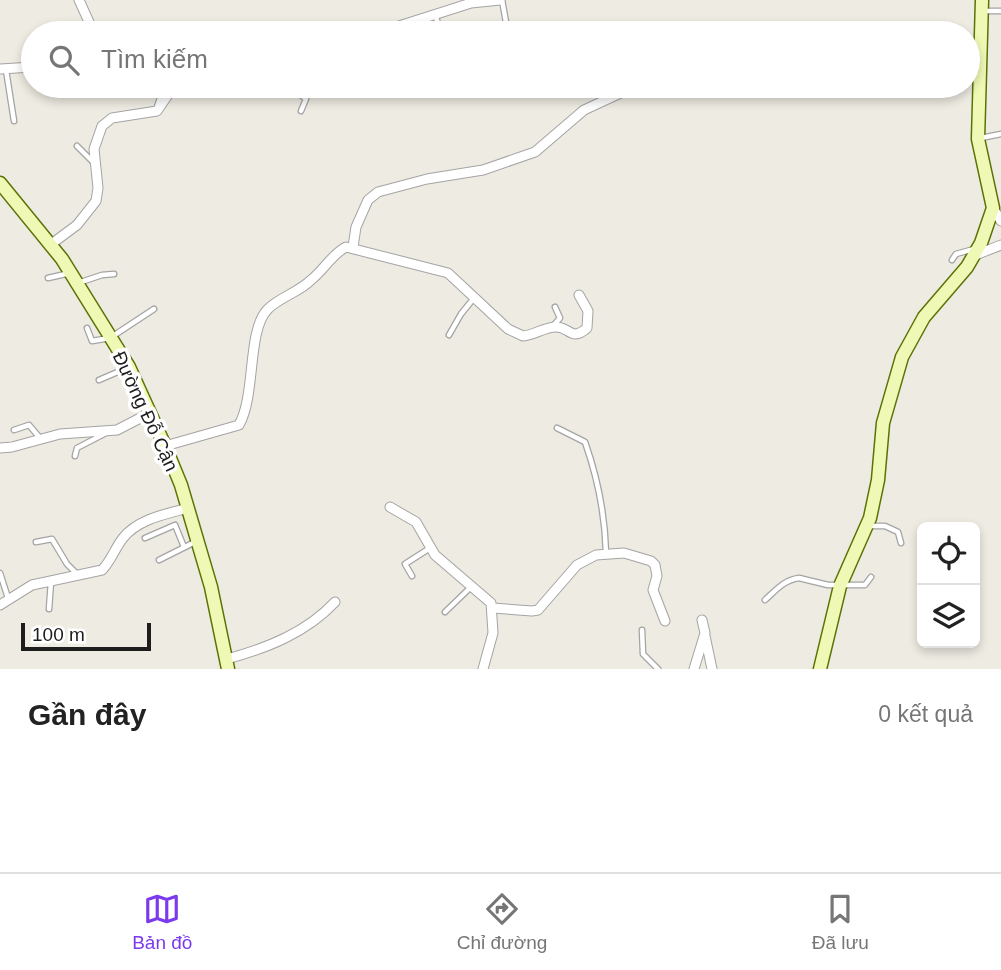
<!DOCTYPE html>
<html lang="vi">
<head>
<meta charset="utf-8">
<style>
  :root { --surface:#fff; --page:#f2f2f2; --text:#222; --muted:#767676; --line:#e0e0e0; --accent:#7c3aed }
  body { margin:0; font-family:Arial,sans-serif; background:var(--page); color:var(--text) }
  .controls { position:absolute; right:21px; bottom:21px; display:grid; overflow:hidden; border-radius:10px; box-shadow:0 4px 10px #0003 }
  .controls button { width:63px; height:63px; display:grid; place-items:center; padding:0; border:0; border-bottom:2px solid var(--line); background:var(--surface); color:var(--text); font:35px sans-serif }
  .scale { position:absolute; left:21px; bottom:18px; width:130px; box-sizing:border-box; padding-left:7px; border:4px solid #1d1d1d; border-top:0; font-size:19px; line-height:24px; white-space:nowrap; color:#1d1d1d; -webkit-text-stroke:5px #fff; paint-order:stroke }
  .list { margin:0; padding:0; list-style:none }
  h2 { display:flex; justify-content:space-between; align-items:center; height:91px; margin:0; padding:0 28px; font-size:30px }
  h2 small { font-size:23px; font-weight:400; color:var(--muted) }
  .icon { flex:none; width:38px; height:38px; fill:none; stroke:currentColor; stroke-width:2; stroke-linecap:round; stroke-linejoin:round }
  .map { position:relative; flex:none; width:1001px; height:669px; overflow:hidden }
  .search { position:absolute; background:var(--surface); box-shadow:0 4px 10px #0003; left:21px; right:21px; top:21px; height:77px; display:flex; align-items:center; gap:18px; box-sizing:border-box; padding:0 24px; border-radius:38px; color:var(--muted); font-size:26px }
  .sheet { height:203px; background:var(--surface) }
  nav { display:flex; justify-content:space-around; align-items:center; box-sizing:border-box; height:98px; border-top:2px solid var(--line); background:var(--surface); font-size:19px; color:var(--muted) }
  nav a { display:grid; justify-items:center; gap:4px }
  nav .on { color:var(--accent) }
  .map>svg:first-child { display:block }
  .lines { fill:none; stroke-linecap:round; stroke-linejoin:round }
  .lane-casing { stroke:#a4a4a4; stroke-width:7 }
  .street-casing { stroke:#a4a4a4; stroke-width:11 }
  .secondary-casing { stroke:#5b7304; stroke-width:15 }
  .lane { stroke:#fff; stroke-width:4.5 }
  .street { stroke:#fff; stroke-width:9 }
  .secondary { stroke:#eff9b5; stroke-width:12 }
  .labels { text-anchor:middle; stroke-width:7; stroke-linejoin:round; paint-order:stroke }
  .street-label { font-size:19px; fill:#1d1d1d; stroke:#fff }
</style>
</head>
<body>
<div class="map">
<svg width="1001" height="669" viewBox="0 0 1001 669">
  <rect width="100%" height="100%" fill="#eeebe2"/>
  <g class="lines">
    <g class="lane-casing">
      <g id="lane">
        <polyline points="502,0 508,33"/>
        <polyline points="984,11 1001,11"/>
        <polyline points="435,14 441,33"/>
        <polyline points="90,28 99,27 115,33"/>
        <polyline points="6,70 14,121"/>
        <polyline points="288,86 306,99 301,111"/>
        <polyline points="157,107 164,86"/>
        <polyline points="981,138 1001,134"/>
        <polyline points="77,146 94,163"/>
        <polyline points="952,260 956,254 974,249"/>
        <polyline points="48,278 70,273"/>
        <polyline points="78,283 102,275 114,274"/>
        <polyline points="553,326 560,318 555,307"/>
        <polyline points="87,328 92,341 110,338 154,309"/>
        <polyline points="449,335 461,314 474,298"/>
        <polyline points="99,380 127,368"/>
        <path d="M557 428 585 442C598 479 605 514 606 553"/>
        <polyline points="14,430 29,425 40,438"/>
        <polyline points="75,456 77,448 106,433"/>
        <polyline points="870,526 885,526 898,532 901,543"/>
        <polyline points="145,538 175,525 184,547"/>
        <polyline points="36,542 52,539 67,564 78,575"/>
        <polyline points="159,560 197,541"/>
        <polyline points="0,573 8,598"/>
        <polyline points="412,576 405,564 430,548"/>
        <path d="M765 600C776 590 784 580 799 578L828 585H865L871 577"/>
        <polyline points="49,609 51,582"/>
        <polyline points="445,612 471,587"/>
        <polyline points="642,630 643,654 658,669"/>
      </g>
    </g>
    <g class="street-casing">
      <g id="street">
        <polyline points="79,0 89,22 90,33"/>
        <polyline points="377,33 471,3 500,0"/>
        <polyline points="0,69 33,67"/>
        <polyline points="993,208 1001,221"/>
        <polyline points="50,245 77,225 96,201 98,188 94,149 102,126 112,118 157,111 174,86"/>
        <polyline points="353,247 356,227 368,200 378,192 427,179 483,170 535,152 584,110 625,91 630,89 630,86"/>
        <polyline points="973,256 1001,245"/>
        <path d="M165 446 239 425C256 395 247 332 267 310 279 297 298 293 311 280 324 270 332 254 346 247L448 273 508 329 523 336C534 335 545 327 556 327 570 327 571 342 587 328L588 311 579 295"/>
        <polyline points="0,448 12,447 60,434 117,430 150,413"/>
        <polyline points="390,507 416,522 435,555 491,603 493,633 483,669"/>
        <path d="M0 605 32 585 102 570C111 561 115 548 123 538 138 519 166 514 188 508"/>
        <polyline points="493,608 532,611 538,610 577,565 596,555 624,553 651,561 655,565 657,576 653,590 665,621"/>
        <polyline points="705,636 712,669"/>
        <path d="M227 659C267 648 306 633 335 602"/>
        <polyline points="694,669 705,633 702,620"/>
      </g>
    </g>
    <g class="secondary-casing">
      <g id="secondary">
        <polyline points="0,183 62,259 129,367 165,446 181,485 211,587 228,669"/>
        <polyline points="820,669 840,586 870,518 878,480 883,423 902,357 924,317 967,267 981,243 993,208 978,139 982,0"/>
      </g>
    </g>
    <use href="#lane" class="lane"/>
    <use href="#street" class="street"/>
    <use href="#secondary" class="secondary"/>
  </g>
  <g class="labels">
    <g class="street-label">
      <text transform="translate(146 411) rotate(65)" y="7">Đường Đỗ Cận</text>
    </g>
  </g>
</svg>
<div class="controls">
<button><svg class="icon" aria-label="locate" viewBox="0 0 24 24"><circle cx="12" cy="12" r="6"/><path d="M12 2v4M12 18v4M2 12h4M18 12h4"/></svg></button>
<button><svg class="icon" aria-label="layers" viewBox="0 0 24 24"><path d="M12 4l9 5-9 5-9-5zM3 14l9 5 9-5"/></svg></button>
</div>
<div class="scale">100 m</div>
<div class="search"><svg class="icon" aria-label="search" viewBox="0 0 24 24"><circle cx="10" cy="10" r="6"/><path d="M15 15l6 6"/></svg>Tìm kiếm</div>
</div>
<section class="sheet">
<h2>Gần đây<small>0 kết quả</small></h2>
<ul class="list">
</ul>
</section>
<nav>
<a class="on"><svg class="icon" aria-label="map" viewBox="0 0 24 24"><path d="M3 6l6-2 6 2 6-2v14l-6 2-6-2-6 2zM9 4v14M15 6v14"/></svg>Bản đồ</a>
<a><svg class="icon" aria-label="directions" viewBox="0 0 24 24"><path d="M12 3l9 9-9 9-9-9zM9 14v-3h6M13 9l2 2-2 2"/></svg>Chỉ đường</a>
<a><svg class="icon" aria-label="saved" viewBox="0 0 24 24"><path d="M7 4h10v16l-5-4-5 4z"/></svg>Đã lưu</a>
</nav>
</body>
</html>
